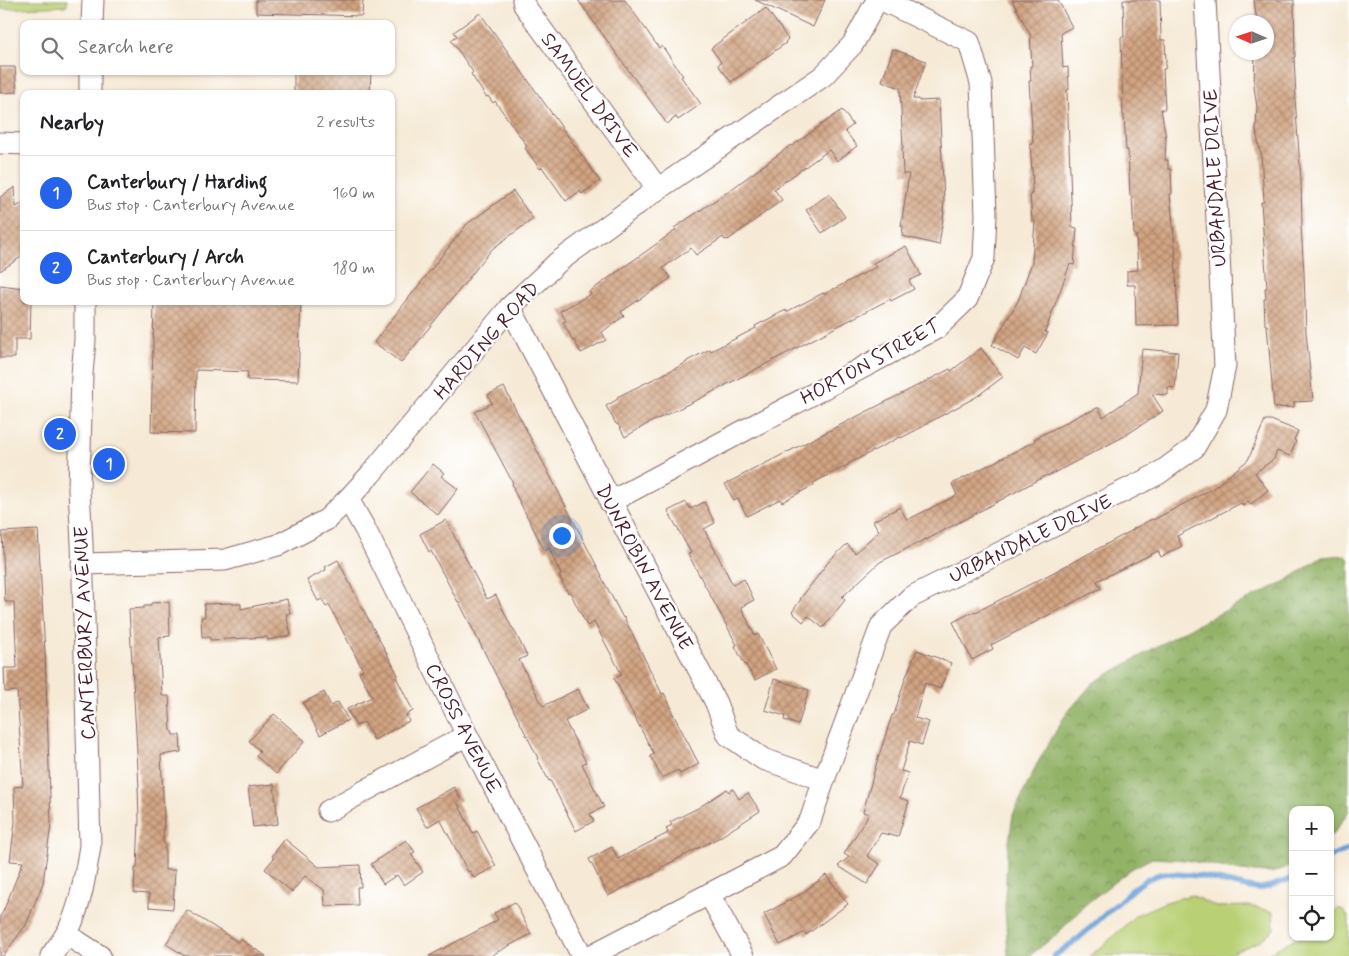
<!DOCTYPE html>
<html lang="en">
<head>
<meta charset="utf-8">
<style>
  :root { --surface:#fff; --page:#f2f2f2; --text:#202124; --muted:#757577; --line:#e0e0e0; --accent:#2563eb }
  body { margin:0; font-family:Mynerve,sans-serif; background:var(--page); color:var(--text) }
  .controls { position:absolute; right:15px; bottom:15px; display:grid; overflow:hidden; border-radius:10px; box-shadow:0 1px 4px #0004 }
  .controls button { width:45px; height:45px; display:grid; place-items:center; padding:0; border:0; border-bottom:1px solid var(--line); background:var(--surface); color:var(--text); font:25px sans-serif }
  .compass { position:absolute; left:1229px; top:15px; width:45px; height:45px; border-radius:50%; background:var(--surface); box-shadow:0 1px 4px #0004; rotate:273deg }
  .you { position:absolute; left:561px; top:535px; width:18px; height:18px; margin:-12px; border:4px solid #fff; border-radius:50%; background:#1a73e8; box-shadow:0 0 0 8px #1a73e833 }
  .badge { display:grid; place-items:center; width:32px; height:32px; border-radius:50%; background:var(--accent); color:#fff; font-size:16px; font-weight:700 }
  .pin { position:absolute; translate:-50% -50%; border:2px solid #fff; box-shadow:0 1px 5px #0006 }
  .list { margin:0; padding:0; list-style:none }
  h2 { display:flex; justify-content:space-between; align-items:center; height:65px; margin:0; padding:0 20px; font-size:21px }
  h2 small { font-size:16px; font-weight:400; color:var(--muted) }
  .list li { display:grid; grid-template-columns:32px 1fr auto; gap:15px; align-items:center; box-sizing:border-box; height:75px; padding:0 20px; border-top:1px solid var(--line) }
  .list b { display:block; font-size:19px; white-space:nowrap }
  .list p { margin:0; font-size:16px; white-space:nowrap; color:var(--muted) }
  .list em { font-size:16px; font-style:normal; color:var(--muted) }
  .icon { flex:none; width:28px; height:28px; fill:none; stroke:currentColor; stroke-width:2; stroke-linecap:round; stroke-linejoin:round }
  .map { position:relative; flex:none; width:1349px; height:956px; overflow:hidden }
  .search { position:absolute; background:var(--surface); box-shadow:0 1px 4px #0004; left:20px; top:20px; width:375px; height:55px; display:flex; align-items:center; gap:12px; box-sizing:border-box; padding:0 18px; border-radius:10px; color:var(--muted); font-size:19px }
  .panel { position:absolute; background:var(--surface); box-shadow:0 1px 4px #0004; left:20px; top:90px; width:375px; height:215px; border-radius:10px }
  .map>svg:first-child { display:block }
  .grass { fill:#b9d074; stroke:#827850 }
  .forest { fill:url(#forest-crowns); stroke:#6e6848 }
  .park { fill:url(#park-tufts); stroke:#827850 }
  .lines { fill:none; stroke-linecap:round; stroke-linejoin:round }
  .stream { stroke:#699ed5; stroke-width:5.5 }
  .building { fill:url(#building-cross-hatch) }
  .minor-casing { stroke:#866667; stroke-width:23 }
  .minor { stroke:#fff; stroke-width:21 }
  .labels { text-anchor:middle; stroke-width:4.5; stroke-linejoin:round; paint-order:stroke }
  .street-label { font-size:20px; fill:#4a1f2b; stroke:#fff }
</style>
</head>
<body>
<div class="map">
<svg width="1349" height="956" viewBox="0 0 1349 956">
  <defs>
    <pattern id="forest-crowns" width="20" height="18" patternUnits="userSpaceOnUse" patternTransform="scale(1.25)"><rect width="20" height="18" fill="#92b266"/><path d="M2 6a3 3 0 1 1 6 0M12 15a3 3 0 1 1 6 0" fill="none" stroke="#799054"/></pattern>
    <pattern id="park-tufts" width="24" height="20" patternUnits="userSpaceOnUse" patternTransform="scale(1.25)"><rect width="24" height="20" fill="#b9d074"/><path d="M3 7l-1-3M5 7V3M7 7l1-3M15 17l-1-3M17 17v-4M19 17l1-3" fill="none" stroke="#a1b265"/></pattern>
    <pattern id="building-cross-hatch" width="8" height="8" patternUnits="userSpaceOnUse" patternTransform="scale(1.25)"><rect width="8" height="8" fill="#d1a482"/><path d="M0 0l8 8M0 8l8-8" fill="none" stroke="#ac856b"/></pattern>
  </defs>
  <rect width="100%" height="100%" fill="#fff"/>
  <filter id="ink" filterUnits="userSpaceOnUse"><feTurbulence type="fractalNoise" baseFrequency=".02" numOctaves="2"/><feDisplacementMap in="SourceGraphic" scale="10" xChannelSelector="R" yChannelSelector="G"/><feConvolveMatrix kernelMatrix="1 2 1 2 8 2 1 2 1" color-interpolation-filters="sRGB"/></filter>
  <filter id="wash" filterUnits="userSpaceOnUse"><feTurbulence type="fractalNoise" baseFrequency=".0096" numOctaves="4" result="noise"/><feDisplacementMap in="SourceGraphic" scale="20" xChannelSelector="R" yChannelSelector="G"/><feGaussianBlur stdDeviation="1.12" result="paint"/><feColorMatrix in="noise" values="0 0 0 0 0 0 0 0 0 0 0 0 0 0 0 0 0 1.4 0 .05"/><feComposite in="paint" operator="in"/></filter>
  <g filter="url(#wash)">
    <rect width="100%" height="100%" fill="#f6ead6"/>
    <g class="grass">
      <polygon points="1191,895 1217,907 1250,906 1273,912 1274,929 1260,941 1224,956 1089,956 1104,945 1136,915 1166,902"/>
      <polygon points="1337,909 1342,909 1349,918 1349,956 1264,956 1297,937 1330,937 1330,916"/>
    </g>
    <polygon class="forest" points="1345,555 1349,560 1349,811 1334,833 1330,836 1330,810 1293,810 1293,863 1285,868 1271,873 1241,871 1186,860 1152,858 1131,869 1086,904 1056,935 1029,956 1008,956 1005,908 1007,855 1013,815 1037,764 1066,714 1093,683 1186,630 1286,581 1322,557"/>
    <polygon class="park" points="0,0 67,0 67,6 0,9"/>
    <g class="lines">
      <g class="stream">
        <polyline points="1330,857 1349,849"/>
        <polyline points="1054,956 1079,938 1134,888 1146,880 1157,875 1165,873 1199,876 1247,887 1258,889 1271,886 1293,878"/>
      </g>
    </g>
    <g id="blocks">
      <g class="building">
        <polygon points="256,0 363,0 362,16 256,13"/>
        <polygon points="578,0 625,0 659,48 662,46 683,76 681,77 701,104 678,120 676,117 667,124"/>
        <polygon points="755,0 825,0 813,27"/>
        <polygon points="1012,0 1058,0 1072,27 1061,33 1063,68 1068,67 1069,89 1067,90 1072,227 1077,228 1074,265 1070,264 1045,332 1048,333 1036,354 1025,348 1018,360 992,345 1018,301 1032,262 1035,221 1032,221 1030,194 1032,194 1032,184 1033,184 1030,144 1033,144 1029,81 1031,81 1030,66 1032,66 1030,34"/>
        <polygon points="1123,0 1160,0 1161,40 1165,40 1166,62 1165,69 1163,69 1165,109 1161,109 1166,138 1165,160 1168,160 1168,169 1171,169 1172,194 1170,194 1175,246 1178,325 1136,326 1135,285 1127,285 1127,271 1138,270 1136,235 1134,235 1132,196 1130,196 1128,150 1126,150 1124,115 1123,115 1121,37 1124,37"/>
        <polygon points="1254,0 1294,0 1295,57 1294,57 1296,98 1295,98 1301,181 1302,226 1301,226 1304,273 1306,332 1313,401 1294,402 1294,407 1274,408 1267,325 1265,325 1264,299 1266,299 1265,288 1267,288 1261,202 1264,202 1261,152 1260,152 1256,130 1257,107 1254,87 1255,52 1266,52 1266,22 1257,22"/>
        <polygon points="766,8 788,39 785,42 786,43 731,82 718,65 721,62 711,48"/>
        <polygon points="480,13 600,181 582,194 580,191 566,201 542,167 540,169 525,148 527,146 495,101 493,103 488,96 486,97 471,74 473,72 451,40 457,36 454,32"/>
        <polygon points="893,49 926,61 913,99 919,99 919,101 939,100 944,200 943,212 944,212 939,245 902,236 903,226 901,226 909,174 903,174 902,148 903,148 900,88 882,81"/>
        <polygon points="0,67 15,67 17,92 0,93"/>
        <polygon points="294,71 371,71 370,94 294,94"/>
        <polygon points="842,110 853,125 845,131 857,146 837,161 829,150 774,189 782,200 728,240 727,239 725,240 723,237 696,255 691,248 663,268 671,278 621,312 624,316 602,332 606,340 581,353 574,340 573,341 563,322 566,321 560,311 591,294 589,292 676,230 674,228 729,191 791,145 792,146"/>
        <polygon points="15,187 16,207 24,202 24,255 0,271 0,197"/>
        <polygon points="513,191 533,219 492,249 401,363 374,342 467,224"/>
        <polygon points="829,194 845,217 822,233 806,210"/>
        <polygon points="906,246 921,275 909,281 914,289 891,301 890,299 701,398 649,423 625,437 618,424 616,424 606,406 618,399 617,397 680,366 687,362 687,361 710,349 711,351 756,328 755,326 786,310 786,312 823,293 824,294 876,267 873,263"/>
        <polygon points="0,285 24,288 24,301 31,301 30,339 15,339 15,358 0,358"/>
        <polygon points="154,301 301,301 298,381 247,380 248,372 196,370 195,433 151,432"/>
        <polygon points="981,348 1003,377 976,397 924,425 924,426 901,438 900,437 848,464 848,465 813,483 814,485 782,502 780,499 747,516 738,499 734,501 725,484 950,369 951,371"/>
        <polygon points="1142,349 1178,352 1175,388 1168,387 1168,395 1152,394 1163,411 1123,437 1048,476 1047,475 926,540 926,539 880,562 842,597 845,600 823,628 808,616 803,622 792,612 801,599 800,599 830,560 847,544 855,553 879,531 873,521 900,507 907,520 957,495 952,484 1035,441 1034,439 1086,412 1087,413 1097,408 1099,408 1103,417 1138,393"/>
        <polygon points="504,387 602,576 601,576 623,618 624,617 662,694 664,693 672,709 671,710 699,764 680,774 678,770 662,778 650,756 654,754 614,678 622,675 594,622 587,626 570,592 568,593 559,576 561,575 549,548 545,551 513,489 514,488 512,484 513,483 475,412 492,403 488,395"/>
        <polygon points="1265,420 1271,420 1298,431 1294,440 1296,441 1290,456 1277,451 1274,459 1255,473 1268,490 1251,504 1248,501 1243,506 1241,503 1177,536 1182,546 1161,557 1158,551 1097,581 1101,588 991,645 993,649 972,660 953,622 975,611 976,612 1058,570 1133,530 1133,529 1152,519 1153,520 1212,489 1248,460"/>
        <polygon points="433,464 444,473 441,476 458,489 438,515 410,492"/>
        <polygon points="686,502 691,509 704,502 715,523 704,529 733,585 744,579 754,600 741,607 755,636 758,634 776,669 755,680 746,665 745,665 735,646 737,645 688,554 691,553 668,511"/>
        <polygon points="446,520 487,599 496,595 512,628 513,628 527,656 519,660 543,706 578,689 588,709 565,721 586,762 582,764 604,807 590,814 594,821 576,831 550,780 549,781 537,758 538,758 459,602 458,602 431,551 429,552 420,534"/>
        <polygon points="38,530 45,652 51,824 43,883 26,925 3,956 0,956 0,916 3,912 23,862 10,861 15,822 14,787 23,786 17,691 5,692 4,668 17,668 14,602 5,602 2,532"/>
        <polygon points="338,560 356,596 388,656 398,675 396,677 413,711 406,715 409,721 374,740 364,722 356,726 347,709 372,697 359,672 363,670 329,605 326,607 322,599 318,601 307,580 326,570 325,567"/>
        <polygon points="287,599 290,613 286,614 291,635 268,640 267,637 210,640 210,637 202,637 201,617 205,617 204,604 232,603 232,604 241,604 241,609"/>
        <polygon points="169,602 170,636 159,637 162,696 169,696 171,731 172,731 173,735 180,735 181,752 161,755 164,816 163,843 165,844 165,870 175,870 173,909 149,907 149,894 134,893 135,868 137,868 139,820 138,787 139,787 129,609 144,608 144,606 151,606 151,603"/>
        <polygon points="917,650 951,663 940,689 925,683 915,718 929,722 922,745 910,741 901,771 908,773 900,798 909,801 898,837 881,833 867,856 880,864 867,884 838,866 849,857 844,854 869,814 863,812 876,765 892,715 894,715 905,679"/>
        <polygon points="774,679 809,690 798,725 784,720 785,716 765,710"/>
        <polygon points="324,692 331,706 338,702 348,720 320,735 303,703"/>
        <polygon points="274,714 305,741 276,774 256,756 260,752 259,750 249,741"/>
        <polygon points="274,784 278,824 253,827 248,787"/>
        <polygon points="454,787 461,800 457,802 473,833 477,831 496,866 474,878 470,871 468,872 440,819 427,827 416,808"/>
        <polygon points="727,789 729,792 733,789 739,799 748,793 760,811 720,837 660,868 661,870 642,880 642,878 608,896 589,859 612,847 618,859 668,833 666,828 672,825 670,822 698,808"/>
        <polygon points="285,839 319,867 360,865 361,887 357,887 358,905 325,906 324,890 305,876 292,892 265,869 274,858 272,856"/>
        <polygon points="406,840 415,852 411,854 423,872 404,885 397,875 383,884 371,864"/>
        <polygon points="826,875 848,904 806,935 805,932 780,945 764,914 801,894"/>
        <polygon points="515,902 531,934 490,956 429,956 498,920 494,913"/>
        <polygon points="187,910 238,942 240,939 266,956 185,956 166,944"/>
      </g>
    </g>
  </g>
  <g filter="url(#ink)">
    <use href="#blocks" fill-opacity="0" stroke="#866667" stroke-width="1"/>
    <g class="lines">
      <g class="minor-casing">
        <g id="minor">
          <polyline points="523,0 524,5 658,189"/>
          <polyline points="92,24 93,0"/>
          <polyline points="90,94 90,71"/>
          <polyline points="0,143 24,144"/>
          <polyline points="510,307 716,703 728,735 763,759 824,780"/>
          <polyline points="348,499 365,529 467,735 582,956"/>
          <polyline points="610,502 937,328 967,299 984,258 986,215 981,83 969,42 882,0"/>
          <polyline points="82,564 225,560 278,545 326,520 348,499 370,475 510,307 558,262 658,189 823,76 853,44 877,0"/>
          <polyline points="328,811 467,735"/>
          <polyline points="709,894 743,956"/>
          <polyline points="66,934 100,956"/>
          <path d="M51 956C56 949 62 941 67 933 81 906 85 876 90 846L82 543 79 490 82 374 85 340V301"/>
          <polyline points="590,956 782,856 810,821 824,780 881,626 911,597 1158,474 1194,448 1216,410 1225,366 1205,0"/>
        </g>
      </g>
      <use href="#minor" class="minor"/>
    </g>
  </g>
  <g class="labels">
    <g class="street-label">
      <text transform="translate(590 95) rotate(54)" y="7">SAMUEL DRIVE</text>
      <text transform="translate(1214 178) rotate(-93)" y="7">URBANDALE DRIVE</text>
      <text transform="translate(486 340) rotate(-49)" y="7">HARDING ROAD</text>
      <text transform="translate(870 361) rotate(-29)" y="7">HORTON STREET</text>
      <text transform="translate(1030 538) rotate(-26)" y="7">URBANDALE DRIVE</text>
      <text transform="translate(645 567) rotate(62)" y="7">DUNROBIN AVENUE</text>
      <text transform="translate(84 633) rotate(-92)" y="7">CANTERBURY AVENUE</text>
      <text transform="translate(464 728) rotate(63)" y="7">CROSS AVENUE</text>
    </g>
  </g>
</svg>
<div class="controls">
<button>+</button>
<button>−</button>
<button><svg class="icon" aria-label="locate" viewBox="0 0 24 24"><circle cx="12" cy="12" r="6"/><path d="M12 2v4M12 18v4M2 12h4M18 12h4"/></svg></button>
</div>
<svg class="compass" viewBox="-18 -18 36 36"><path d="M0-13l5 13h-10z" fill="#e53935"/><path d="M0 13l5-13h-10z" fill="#757577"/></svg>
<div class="you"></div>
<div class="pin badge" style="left:109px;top:464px">1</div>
<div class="pin badge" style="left:60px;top:434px">2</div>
<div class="search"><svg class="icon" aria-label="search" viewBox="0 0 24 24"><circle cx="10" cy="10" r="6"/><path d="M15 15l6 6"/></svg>Search here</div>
<section class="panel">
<h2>Nearby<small>2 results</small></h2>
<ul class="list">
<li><span class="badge">1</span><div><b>Canterbury / Harding</b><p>Bus stop · Canterbury Avenue</p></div><em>160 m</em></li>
<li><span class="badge">2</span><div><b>Canterbury / Arch</b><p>Bus stop · Canterbury Avenue</p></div><em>180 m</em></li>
</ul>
</section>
</div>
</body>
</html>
